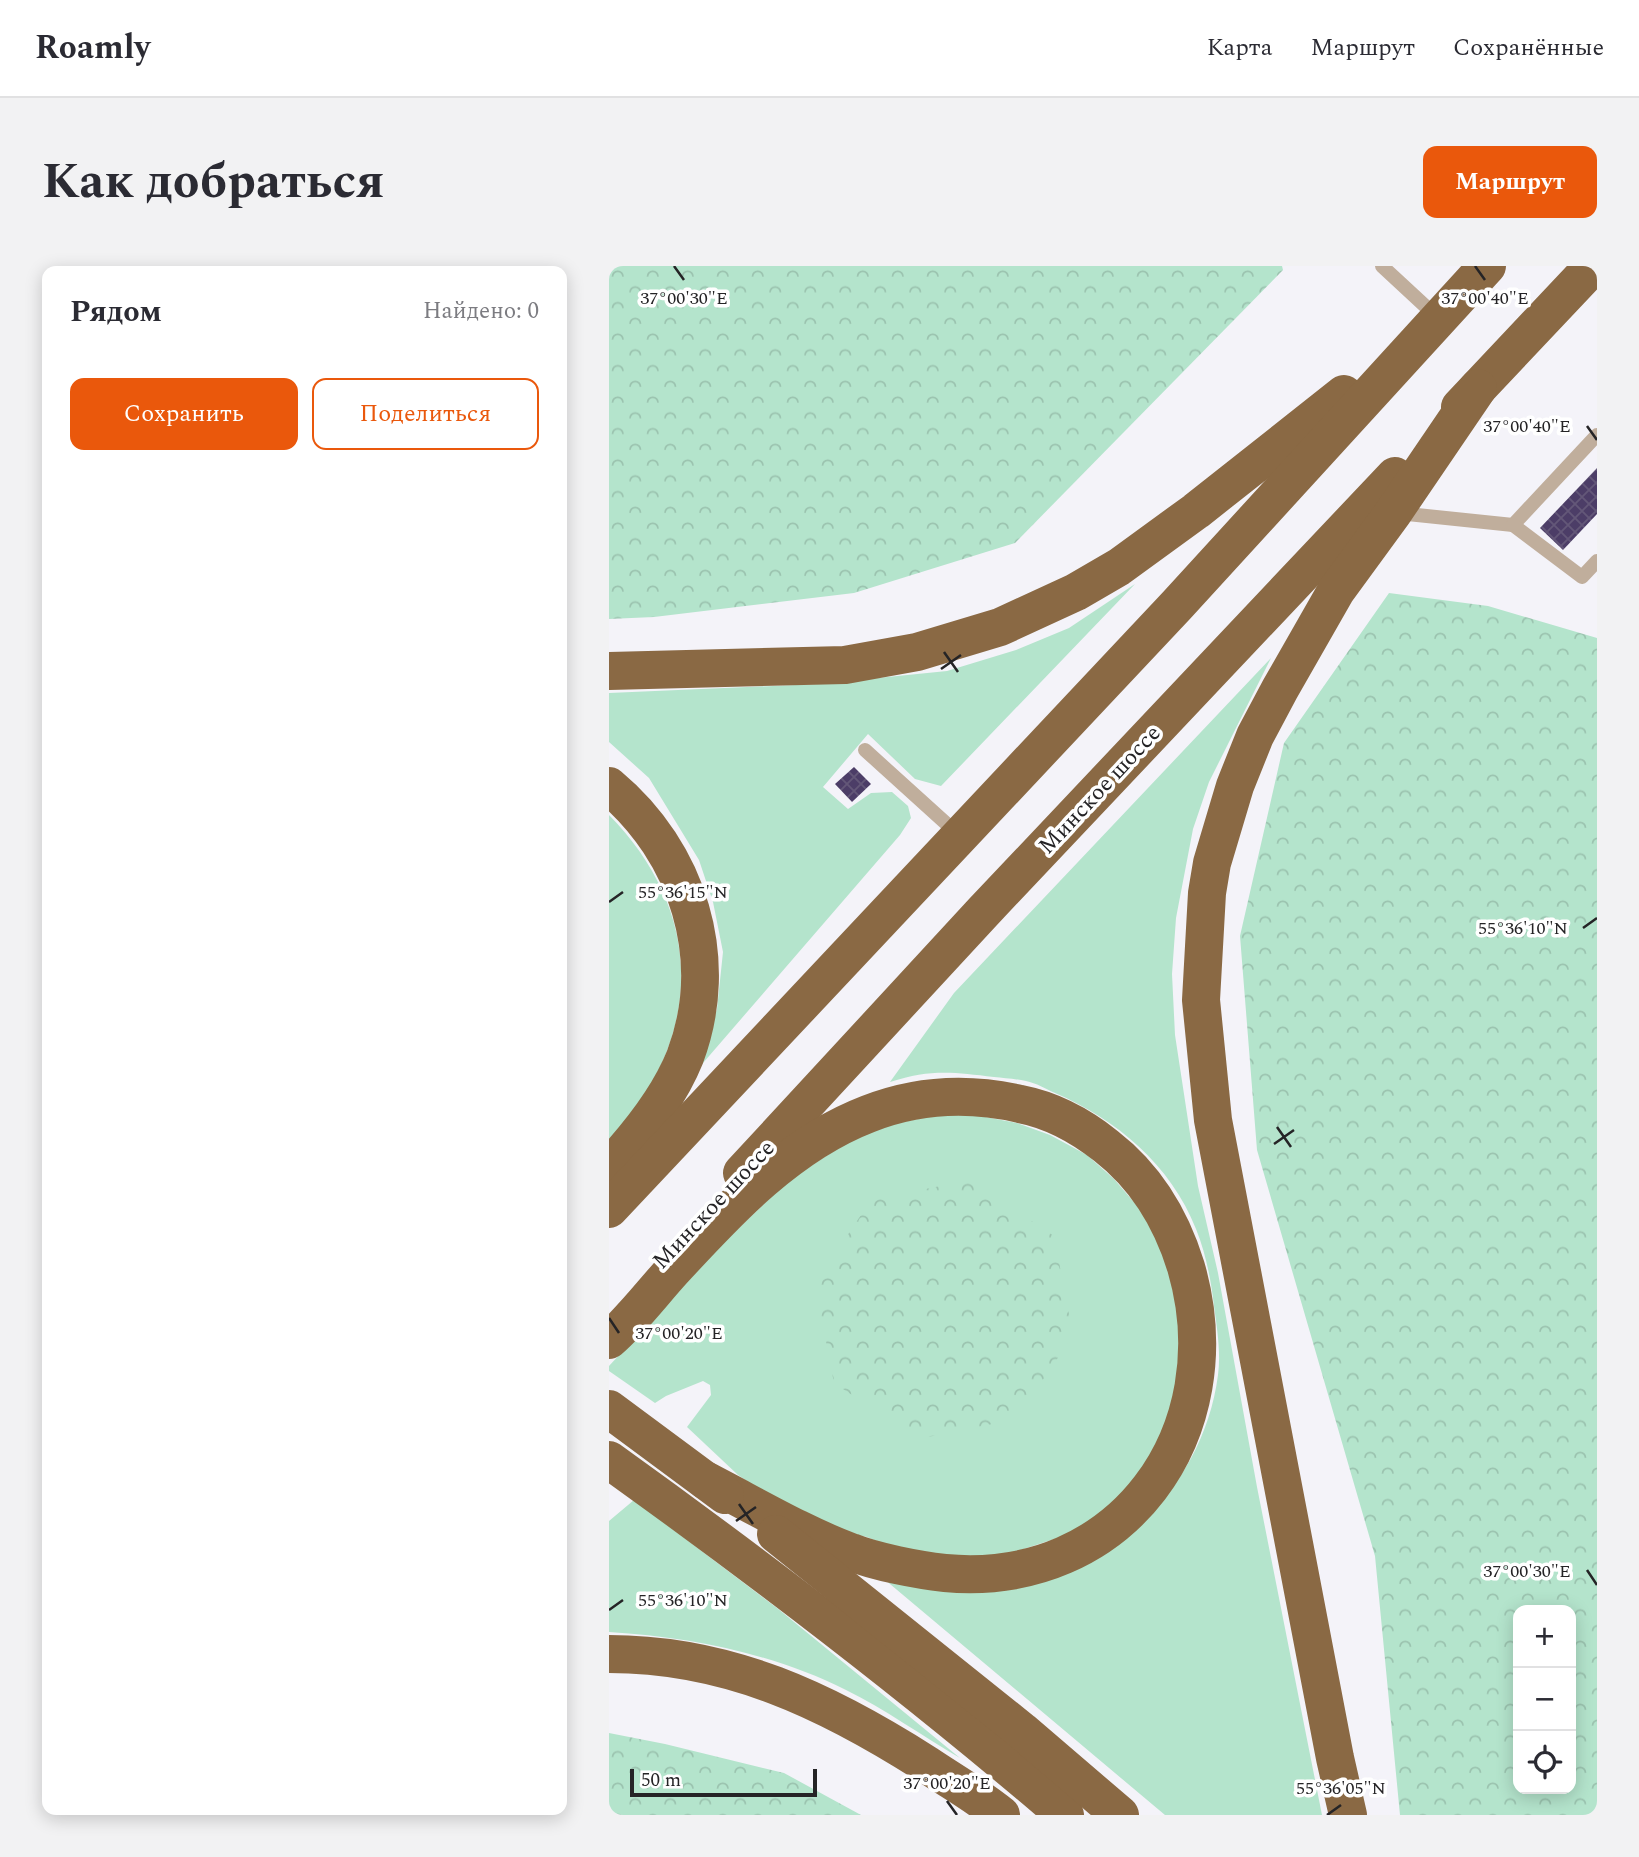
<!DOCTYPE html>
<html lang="ru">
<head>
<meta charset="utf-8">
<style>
  :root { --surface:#fff; --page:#f2f2f3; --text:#2b2b33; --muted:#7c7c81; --line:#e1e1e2; --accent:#ea580c }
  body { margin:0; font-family:Spectral,serif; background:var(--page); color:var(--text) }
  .controls { position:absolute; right:21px; bottom:21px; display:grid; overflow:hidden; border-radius:14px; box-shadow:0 4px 18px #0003 }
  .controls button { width:63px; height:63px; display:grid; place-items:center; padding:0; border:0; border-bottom:2px solid var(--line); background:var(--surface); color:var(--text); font:35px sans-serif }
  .scale { position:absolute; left:21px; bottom:18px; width:187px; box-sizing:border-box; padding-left:7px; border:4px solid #252426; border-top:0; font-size:19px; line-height:24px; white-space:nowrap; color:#252426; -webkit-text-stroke:5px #fff; paint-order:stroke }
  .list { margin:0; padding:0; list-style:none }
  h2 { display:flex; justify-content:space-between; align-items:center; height:91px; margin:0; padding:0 28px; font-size:30px }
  h2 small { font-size:23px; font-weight:400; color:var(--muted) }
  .actions { display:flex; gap:14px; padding:21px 28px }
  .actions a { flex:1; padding:16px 0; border:2px solid var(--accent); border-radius:14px; text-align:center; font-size:24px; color:var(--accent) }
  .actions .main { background:var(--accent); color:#fff }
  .icon { flex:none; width:38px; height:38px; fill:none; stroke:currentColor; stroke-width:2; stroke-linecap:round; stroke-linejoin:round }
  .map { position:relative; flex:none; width:988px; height:1549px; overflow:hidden; border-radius:14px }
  header { display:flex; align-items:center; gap:42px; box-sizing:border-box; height:98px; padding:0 35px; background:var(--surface); border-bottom:2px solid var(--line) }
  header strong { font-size:33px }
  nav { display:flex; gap:38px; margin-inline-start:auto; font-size:24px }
  .intro { display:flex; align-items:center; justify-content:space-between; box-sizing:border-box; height:168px; padding:0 42px }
  h1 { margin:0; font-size:49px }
  .button { padding:18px 32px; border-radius:14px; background:var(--accent); color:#fff; font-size:24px; font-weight:700 }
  main { display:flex; gap:42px; padding:0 42px }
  aside { flex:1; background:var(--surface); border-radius:14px; box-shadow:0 4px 18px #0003 }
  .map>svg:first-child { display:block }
  .grass { fill:#b4e4cc }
  .forest { fill:url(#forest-crowns); fill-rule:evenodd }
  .building { fill:url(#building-cross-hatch) }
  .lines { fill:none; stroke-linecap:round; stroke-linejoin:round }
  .service { stroke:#c0ae9c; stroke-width:14 }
  .trunk { stroke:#8a6944; stroke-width:38 }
  .ticks { fill:none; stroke:#252426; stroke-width:2.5 }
  .labels { text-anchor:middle; stroke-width:7; stroke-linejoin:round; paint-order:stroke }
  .street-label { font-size:23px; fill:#252426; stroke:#fff }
  .ticks-label { font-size:18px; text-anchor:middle; fill:#252426; stroke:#fff; stroke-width:7; stroke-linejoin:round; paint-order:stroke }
</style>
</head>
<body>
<header>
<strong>Roamly</strong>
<nav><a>Карта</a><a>Маршрут</a><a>Сохранённые</a></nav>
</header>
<div class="intro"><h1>Как добраться</h1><a class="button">Маршрут</a></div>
<main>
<aside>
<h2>Рядом<small>Найдено: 0</small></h2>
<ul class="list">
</ul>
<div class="actions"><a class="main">Сохранить</a><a>Поделиться</a></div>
</aside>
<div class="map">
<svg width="988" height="1549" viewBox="0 0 988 1549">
  <defs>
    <pattern id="forest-crowns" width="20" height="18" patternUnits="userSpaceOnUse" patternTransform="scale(1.75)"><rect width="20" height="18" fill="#b4e4cc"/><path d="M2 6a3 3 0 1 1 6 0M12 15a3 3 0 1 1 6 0" fill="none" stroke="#9bc3af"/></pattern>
    <pattern id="building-cross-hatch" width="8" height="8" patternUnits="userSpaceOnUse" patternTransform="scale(1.75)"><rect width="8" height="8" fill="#4c3d67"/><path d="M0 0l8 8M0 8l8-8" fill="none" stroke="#635778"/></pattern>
  </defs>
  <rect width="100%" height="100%" fill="#f4f3f9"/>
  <g class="grass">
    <polygon points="526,318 332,520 306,513 259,468 214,521 239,543 262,527 283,526 299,540 302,552 291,569 88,804 108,743 114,686 104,636 90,594 40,512 0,476 0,427 209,418 338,405 407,384 460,362"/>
    <path d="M662 392 600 516 584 563 567 652 563 708 566 769 589 920 609 1007 648 1221 713 1549H556L275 1313C325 1319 378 1331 428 1317 448 1312 467 1301 485 1290 552 1253 599 1186 609 1109 612 1087 608 1062 605 1040 602 1014 597 988 587 963 562 899 507 853 446 827 437 823 427 817 417 815 407 813 395 812 385 811 344 806 321 803 281 816L345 727Z"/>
    <path d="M0 549C68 618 94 708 52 799 39 828 18 854 0 880Z"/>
    <polygon points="329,849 366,849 408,857 441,869 478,889 505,913 530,942 552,979 572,1046 566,1144 526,1219 476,1263 381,1294 290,1284 258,1271 203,1259 129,1209 78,1161 102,1129 101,1119 94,1115 57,1130 46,1137 0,1105 0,1100 110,981 180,914 259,863"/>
    <path d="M25 1234 168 1342 351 1492C313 1470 276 1443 237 1424 163 1387 81 1371 0 1366V1255Z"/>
  </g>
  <g class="forest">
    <polygon points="0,0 673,0 674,4 406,277 245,327 45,351 0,353"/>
    <path d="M780 327 879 340 988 372V1549H791L766 1290 648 884 631 670 675 477ZM909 1344H962V1523H909Z"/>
    <polygon points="361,914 445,970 464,1069 408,1153 309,1173 225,1117 206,1018 262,934"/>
    <polygon points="0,1467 56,1478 175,1507 252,1549 0,1549"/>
  </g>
  <g class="building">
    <polygon points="988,202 988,248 954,284 931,262"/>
    <polygon points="245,501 262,518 243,536 226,518"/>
  </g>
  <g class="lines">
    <g class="service">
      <polyline points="773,0 828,51"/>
      <polyline points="789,247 904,259 988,169"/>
      <polyline points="904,259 973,311 988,295"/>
      <polyline points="256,484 351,570"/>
    </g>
    <g class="trunk">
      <polyline points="851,141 984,0"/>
      <polyline points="0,405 236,399 308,386 391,361 467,326 510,301 587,245 735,128"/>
      <path d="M0 520C79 586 113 693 76 791 60 831 29 870 0 901"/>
      <polyline points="133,907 374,646 786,210"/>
      <polyline points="0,943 568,339 878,0"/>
      <path d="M0 1074C24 1053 43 1027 65 1003 121 942 181 878 259 848 310 828 359 826 411 838 442 844 472 860 497 880 537 911 562 952 577 1001 625 1166 513 1323 336 1307 309 1304 267 1296 242 1286 193 1268 143 1238 96 1214"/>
      <polyline points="0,1143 116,1229"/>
      <path d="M0 1194C156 1306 310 1424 456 1549"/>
      <polyline points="167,1268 413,1465 511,1549"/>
      <path d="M0 1388C120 1388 218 1435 317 1498 342 1515 369 1530 392 1549"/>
      <polyline points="739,1549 726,1492 604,854 592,734 598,627 603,597 626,520 646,470 671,423 727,325 784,247 869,122"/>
    </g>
  </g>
  <path class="ticks" d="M65 0 75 14M866 0 876 14M978 160 988 174M335 386 349 406M332 403 352 389M0 636 14 626M974 662 988 652M668 861 682 881M665 878 685 864M0 1052 10 1067M130 1238 144 1258M127 1255 147 1241M978 1304 988 1319M0 1344 14 1334M338 1535 348 1549M718 1549 732 1539"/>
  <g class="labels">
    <g class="street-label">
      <text transform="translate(490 523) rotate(-47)" y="8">Минское шоссе</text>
      <text transform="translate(104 938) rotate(-47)" y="8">Минское шоссе</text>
    </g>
  </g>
  <g class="ticks-label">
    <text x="75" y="38">37°00'30"E</text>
    <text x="876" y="38">37°00'40"E</text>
    <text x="918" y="166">37°00'40"E</text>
    <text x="74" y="632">55°36'15"N</text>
    <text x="914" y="668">55°36'10"N</text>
    <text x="70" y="1073">37°00'20"E</text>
    <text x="918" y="1311">37°00'30"E</text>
    <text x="74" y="1340">55°36'10"N</text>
    <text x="338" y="1523">37°00'20"E</text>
    <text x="732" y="1528">55°36'05"N</text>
  </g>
</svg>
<div class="controls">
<button>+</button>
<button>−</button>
<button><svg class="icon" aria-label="locate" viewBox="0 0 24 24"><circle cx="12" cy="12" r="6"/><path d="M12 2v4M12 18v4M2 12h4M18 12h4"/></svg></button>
</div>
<div class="scale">50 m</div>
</div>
</main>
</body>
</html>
